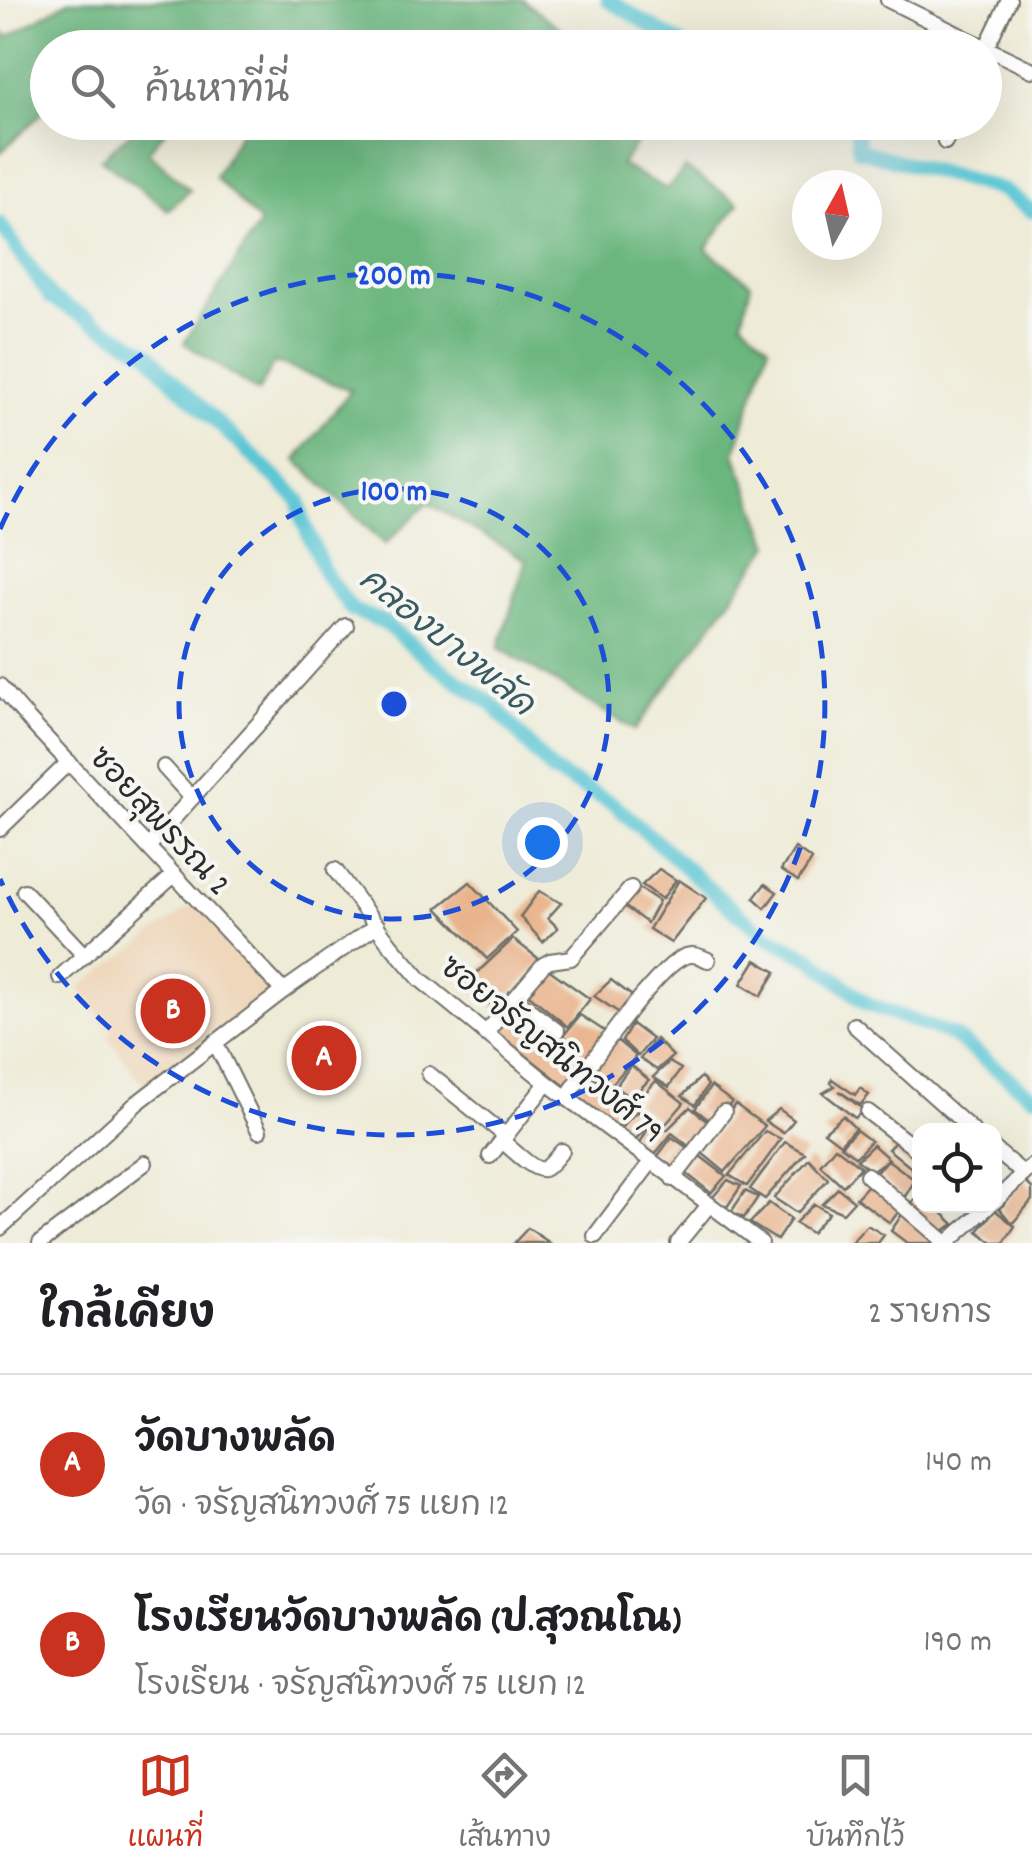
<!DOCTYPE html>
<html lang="th">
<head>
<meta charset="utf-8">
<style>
  :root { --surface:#fff; --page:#f2f2f2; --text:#202124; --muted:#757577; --line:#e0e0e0; --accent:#c8321e }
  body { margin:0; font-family:Dekko,"Playpen Sans Thai",sans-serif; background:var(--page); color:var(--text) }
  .controls { position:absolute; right:30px; bottom:30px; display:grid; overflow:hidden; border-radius:20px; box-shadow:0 10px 40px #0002 }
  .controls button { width:90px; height:90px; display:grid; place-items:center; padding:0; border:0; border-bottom:2px solid var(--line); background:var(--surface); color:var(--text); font:50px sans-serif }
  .compass { position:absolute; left:792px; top:170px; width:90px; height:90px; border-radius:50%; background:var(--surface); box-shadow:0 10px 40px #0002; rotate:8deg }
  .you { position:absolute; left:542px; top:842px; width:35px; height:35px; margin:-25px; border:8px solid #fff; border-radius:50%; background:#1a73e8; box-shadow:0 0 0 15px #1a73e833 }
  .badge { display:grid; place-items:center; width:65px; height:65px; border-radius:50%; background:var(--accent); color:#fff; font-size:32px; font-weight:700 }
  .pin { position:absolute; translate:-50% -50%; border:5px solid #fff; box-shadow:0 2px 10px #0006 }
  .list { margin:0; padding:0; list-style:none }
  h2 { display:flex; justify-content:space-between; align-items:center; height:130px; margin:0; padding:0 40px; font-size:42px }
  h2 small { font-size:32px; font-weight:400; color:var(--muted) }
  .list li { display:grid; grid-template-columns:65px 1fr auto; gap:30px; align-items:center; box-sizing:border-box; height:180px; padding:0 40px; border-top:2px solid var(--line) }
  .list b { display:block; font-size:38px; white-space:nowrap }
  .list p { margin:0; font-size:32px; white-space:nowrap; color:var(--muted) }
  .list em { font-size:32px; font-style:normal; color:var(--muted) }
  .icon { flex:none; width:55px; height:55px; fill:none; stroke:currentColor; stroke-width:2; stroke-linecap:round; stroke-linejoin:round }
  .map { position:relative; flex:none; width:1032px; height:1243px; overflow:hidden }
  .search { position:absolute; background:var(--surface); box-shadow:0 10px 40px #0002; left:30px; right:30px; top:30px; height:110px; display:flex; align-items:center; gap:25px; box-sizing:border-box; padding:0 35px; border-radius:55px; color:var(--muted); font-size:38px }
  .sheet { height:490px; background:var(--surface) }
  nav { display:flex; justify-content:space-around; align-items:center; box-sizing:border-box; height:140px; border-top:2px solid var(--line); background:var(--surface); font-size:28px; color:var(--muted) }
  nav a { display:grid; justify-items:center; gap:5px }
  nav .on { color:var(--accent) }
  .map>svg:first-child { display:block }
  .built { fill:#eed7bb }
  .forest { fill:#6bb67e; stroke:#4b7054; stroke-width:2.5 }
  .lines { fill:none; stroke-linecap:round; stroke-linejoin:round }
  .canal { stroke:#5bc6d4; stroke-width:15 }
  .building { fill:#e9b38b }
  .street-casing { stroke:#6f6e67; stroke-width:18 }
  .street { stroke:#fff; stroke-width:14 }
  .ring { fill:none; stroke:#1d4ed8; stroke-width:5; stroke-dasharray:18 12 }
  .labels { text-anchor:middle; stroke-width:8; stroke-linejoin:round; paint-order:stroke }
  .street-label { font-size:32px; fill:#2b2b2b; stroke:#f6f6f2 }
  .water-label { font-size:35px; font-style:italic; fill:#395a5e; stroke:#f6f6f2 }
  .centre { fill:#1d4ed8; stroke:#f6f6f2; stroke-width:5 }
  .ring-label { font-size:30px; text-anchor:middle; font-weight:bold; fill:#1d4ed8; stroke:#f6f6f2; stroke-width:8; stroke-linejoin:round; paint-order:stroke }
</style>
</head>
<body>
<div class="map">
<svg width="1032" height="1243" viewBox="0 0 1032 1243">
  <rect width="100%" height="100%" fill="#f6f6f2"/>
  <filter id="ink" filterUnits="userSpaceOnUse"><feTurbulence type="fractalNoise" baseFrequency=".01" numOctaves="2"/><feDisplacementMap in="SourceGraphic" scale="20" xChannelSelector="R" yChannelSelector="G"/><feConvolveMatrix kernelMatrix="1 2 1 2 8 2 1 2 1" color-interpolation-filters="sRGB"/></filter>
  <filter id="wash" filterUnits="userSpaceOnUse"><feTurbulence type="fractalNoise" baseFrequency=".0048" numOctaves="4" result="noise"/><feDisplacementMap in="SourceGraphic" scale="40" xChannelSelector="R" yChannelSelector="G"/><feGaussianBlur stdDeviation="2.25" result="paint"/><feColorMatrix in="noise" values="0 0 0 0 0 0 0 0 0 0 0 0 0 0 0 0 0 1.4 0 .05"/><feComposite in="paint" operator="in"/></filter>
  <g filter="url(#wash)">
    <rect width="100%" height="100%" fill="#eeebd7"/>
    <polygon class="built" points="195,903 277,991 146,1088 107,1036 112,1031 79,988"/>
    <g class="forest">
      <polygon points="70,0 289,0 293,3 296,0 523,0 570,36 562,48 118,48 113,45 110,48 48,48 47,108 0,153 0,30 8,37"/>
      <polygon points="141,123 172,123 148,152 190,190 168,210 101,159"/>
      <polygon points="245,123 651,123 621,165 667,189 685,168 739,203 706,249 751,284 742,321 769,346 735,453 770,545 635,730 499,648 526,560 428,503 385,544 296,460 351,390 274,362 258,392 184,343 260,223 215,177"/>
    </g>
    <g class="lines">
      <g class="canal">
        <polyline points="608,0 687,48"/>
        <polyline points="856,122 859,150 1002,190 1032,211"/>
        <polyline points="0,224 51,298 149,353 164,372 299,500 303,521 325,574 352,610 383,622 435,665 493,705 552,771 615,805 723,901 768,937 811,958 867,1004 954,1036 1032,1096"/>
      </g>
    </g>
    <g id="blocks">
      <g class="building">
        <polygon points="795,848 812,860 798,881 781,870"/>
        <polygon points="659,869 676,880 662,899 642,885"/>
        <polygon points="679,880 706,898 671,943 649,929"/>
        <polygon points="470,882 517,932 487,959 437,908"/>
        <polygon points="765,884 777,892 765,908 754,898"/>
        <polygon points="639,888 659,901 647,923 624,906"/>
        <polygon points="539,891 561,903 548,918 558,928 543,942 520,917"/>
        <polygon points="513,939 543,962 497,1009 465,984"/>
        <polygon points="756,960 776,972 761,996 741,984"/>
        <polygon points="544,966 590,999 568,1027 524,991"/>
        <polygon points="611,980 636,999 621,1014 594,996"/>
        <polygon points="513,1007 587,1068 570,1090 494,1030"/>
        <polygon points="580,1015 609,1034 587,1065 564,1035"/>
        <polygon points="632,1024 652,1039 638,1056 622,1041"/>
        <polygon points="614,1038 636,1056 612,1084 591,1069"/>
        <polygon points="656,1039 673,1056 657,1070 640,1059"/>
        <polygon points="669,1062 681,1069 669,1087 653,1077"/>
        <polygon points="631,1065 649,1080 631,1098 615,1087"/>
        <polygon points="589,1075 617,1094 611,1104 618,1096 634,1106 618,1127 574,1094"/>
        <polygon points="701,1077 708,1085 695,1105 682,1096"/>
        <polygon points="832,1079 855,1095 860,1088 869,1095 860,1105 839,1091 864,1110 855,1118 823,1093 835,1086 831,1083"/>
        <polygon points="656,1081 684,1103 665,1125 635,1104"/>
        <polygon points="711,1086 732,1102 714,1124 695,1109"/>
        <polygon points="735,1104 765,1126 725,1172 702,1153"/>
        <polygon points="690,1107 710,1124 691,1148 672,1133 655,1154 640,1143 652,1121 667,1130"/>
        <polygon points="779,1109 794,1120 783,1133 765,1121"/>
        <polygon points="637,1111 652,1121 636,1139 621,1128"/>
        <polygon points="843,1116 855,1128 840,1144 824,1132"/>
        <polygon points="856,1130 871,1141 856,1157 841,1146"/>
        <polygon points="765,1131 781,1139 747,1186 729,1175"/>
        <polygon points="672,1137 692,1151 677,1170 657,1157"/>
        <polygon points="898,1139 920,1157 920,1175 888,1149"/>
        <polygon points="785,1142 805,1153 765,1199 750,1189"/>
        <polygon points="873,1145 889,1159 871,1171 857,1160"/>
        <polygon points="835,1147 861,1167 843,1186 820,1165"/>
        <polygon points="696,1153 726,1176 711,1193 682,1170"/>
        <polygon points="809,1159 828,1179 797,1213 774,1198"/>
        <polygon points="888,1160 915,1180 904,1198 875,1172"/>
        <polygon points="728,1180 741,1186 727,1207 711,1199"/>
        <polygon points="1023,1180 1032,1188 1032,1200 1012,1224 1000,1209"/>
        <polygon points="871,1182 902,1207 890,1223 856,1198"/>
        <polygon points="838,1188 854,1201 843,1213 822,1204"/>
        <polygon points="745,1191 758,1197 744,1218 731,1212"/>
        <polygon points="920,1195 920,1206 935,1206 954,1224 941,1233 907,1207"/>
        <polygon points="769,1203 791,1219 777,1240 750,1223"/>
        <polygon points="814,1204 829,1213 811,1233 795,1223"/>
        <polygon points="995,1210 1015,1226 1004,1243 993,1243 978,1231"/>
        <polygon points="903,1213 937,1237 931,1243 907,1243 891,1231"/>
        <polygon points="867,1225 884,1235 878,1243 851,1243"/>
        <polygon points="528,1228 550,1243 514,1243"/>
      </g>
    </g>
  </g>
  <g filter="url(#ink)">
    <use href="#blocks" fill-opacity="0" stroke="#6f6e67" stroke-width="2.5"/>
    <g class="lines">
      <g class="street-casing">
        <g id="street">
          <polyline points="888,0 986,48 984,53"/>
          <polyline points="1009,0 986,48 1032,70"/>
          <polyline points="945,142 954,122"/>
          <polyline points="0,686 29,720 283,991"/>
          <polyline points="164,767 192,798"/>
          <polyline points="0,829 69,762"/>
          <polyline points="148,847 346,626"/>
          <polyline points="335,870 390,944 420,979 547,1083 761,1243"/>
          <polyline points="24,891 84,955"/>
          <polyline points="60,977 174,875"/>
          <polyline points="514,998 557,1031"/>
          <polyline points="854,1025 972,1130"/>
          <polyline points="485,1034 543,965 550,961 571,958 631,888"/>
          <polyline points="215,1042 259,1131"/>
          <polyline points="429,1074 506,1136"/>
          <path d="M566 1098C586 1070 658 964 686 956 694 953 701 957 708 960"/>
          <polyline points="868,1112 920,1152"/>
          <path d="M502 1141C510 1147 534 1172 544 1169 550 1167 557 1156 562 1151"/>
          <polyline points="994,1149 1024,1174"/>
          <polyline points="490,1156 547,1083"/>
          <polyline points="867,1175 946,1243"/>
          <polyline points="673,1179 724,1112"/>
          <polyline points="994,1202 1032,1166"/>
          <polyline points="0,1228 137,1103 283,991 377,925"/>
          <polyline points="595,1236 651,1162"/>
          <polyline points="40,1243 145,1163"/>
          <polyline points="678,1243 709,1205"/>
          <polyline points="947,1243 989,1206"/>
        </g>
      </g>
      <use href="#street" class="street"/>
    </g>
  </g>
  <g class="ring">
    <circle cx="394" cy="704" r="215"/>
    <path d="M0 529A431 431 0 1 1 0 879"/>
  </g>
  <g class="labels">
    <g class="street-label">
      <text transform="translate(161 820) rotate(47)" y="11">ซอยสุพรรณ 2</text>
      <text transform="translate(553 1048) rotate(39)" y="11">ซอยจรัญสนิทวงศ์ 79</text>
    </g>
    <g class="water-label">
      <text transform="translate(448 640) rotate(39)" y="12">คลองบางพลัด</text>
    </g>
  </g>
  <circle cx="394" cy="704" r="15" class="centre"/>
  <g class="ring-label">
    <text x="394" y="284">200 m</text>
    <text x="394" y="500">100 m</text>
  </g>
</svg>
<div class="controls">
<button><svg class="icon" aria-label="locate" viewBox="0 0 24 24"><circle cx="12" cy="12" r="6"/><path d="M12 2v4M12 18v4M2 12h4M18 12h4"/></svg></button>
</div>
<svg class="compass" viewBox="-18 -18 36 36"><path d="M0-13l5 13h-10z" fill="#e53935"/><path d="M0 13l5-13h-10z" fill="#757577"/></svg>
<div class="you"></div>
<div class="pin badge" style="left:324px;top:1058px">A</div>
<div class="pin badge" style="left:173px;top:1011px">B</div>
<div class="search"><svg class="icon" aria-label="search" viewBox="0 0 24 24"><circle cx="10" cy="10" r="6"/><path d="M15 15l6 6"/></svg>ค้นหาที่นี่</div>
</div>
<section class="sheet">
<h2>ใกล้เคียง<small>2 รายการ</small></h2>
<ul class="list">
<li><span class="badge">A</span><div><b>วัดบางพลัด</b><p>วัด · จรัญสนิทวงศ์ 75 แยก 12</p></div><em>140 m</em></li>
<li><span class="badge">B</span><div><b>โรงเรียนวัดบางพลัด (ป.สุวณโณ)</b><p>โรงเรียน · จรัญสนิทวงศ์ 75 แยก 12</p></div><em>190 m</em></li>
</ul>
</section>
<nav>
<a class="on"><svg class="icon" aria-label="map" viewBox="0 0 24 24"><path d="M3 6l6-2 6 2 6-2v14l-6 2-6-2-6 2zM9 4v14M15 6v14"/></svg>แผนที่</a>
<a><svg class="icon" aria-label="directions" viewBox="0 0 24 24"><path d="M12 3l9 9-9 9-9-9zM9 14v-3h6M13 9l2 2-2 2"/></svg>เส้นทาง</a>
<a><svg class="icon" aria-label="saved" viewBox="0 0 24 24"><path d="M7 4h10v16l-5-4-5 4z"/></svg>บันทึกไว้</a>
</nav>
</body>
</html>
